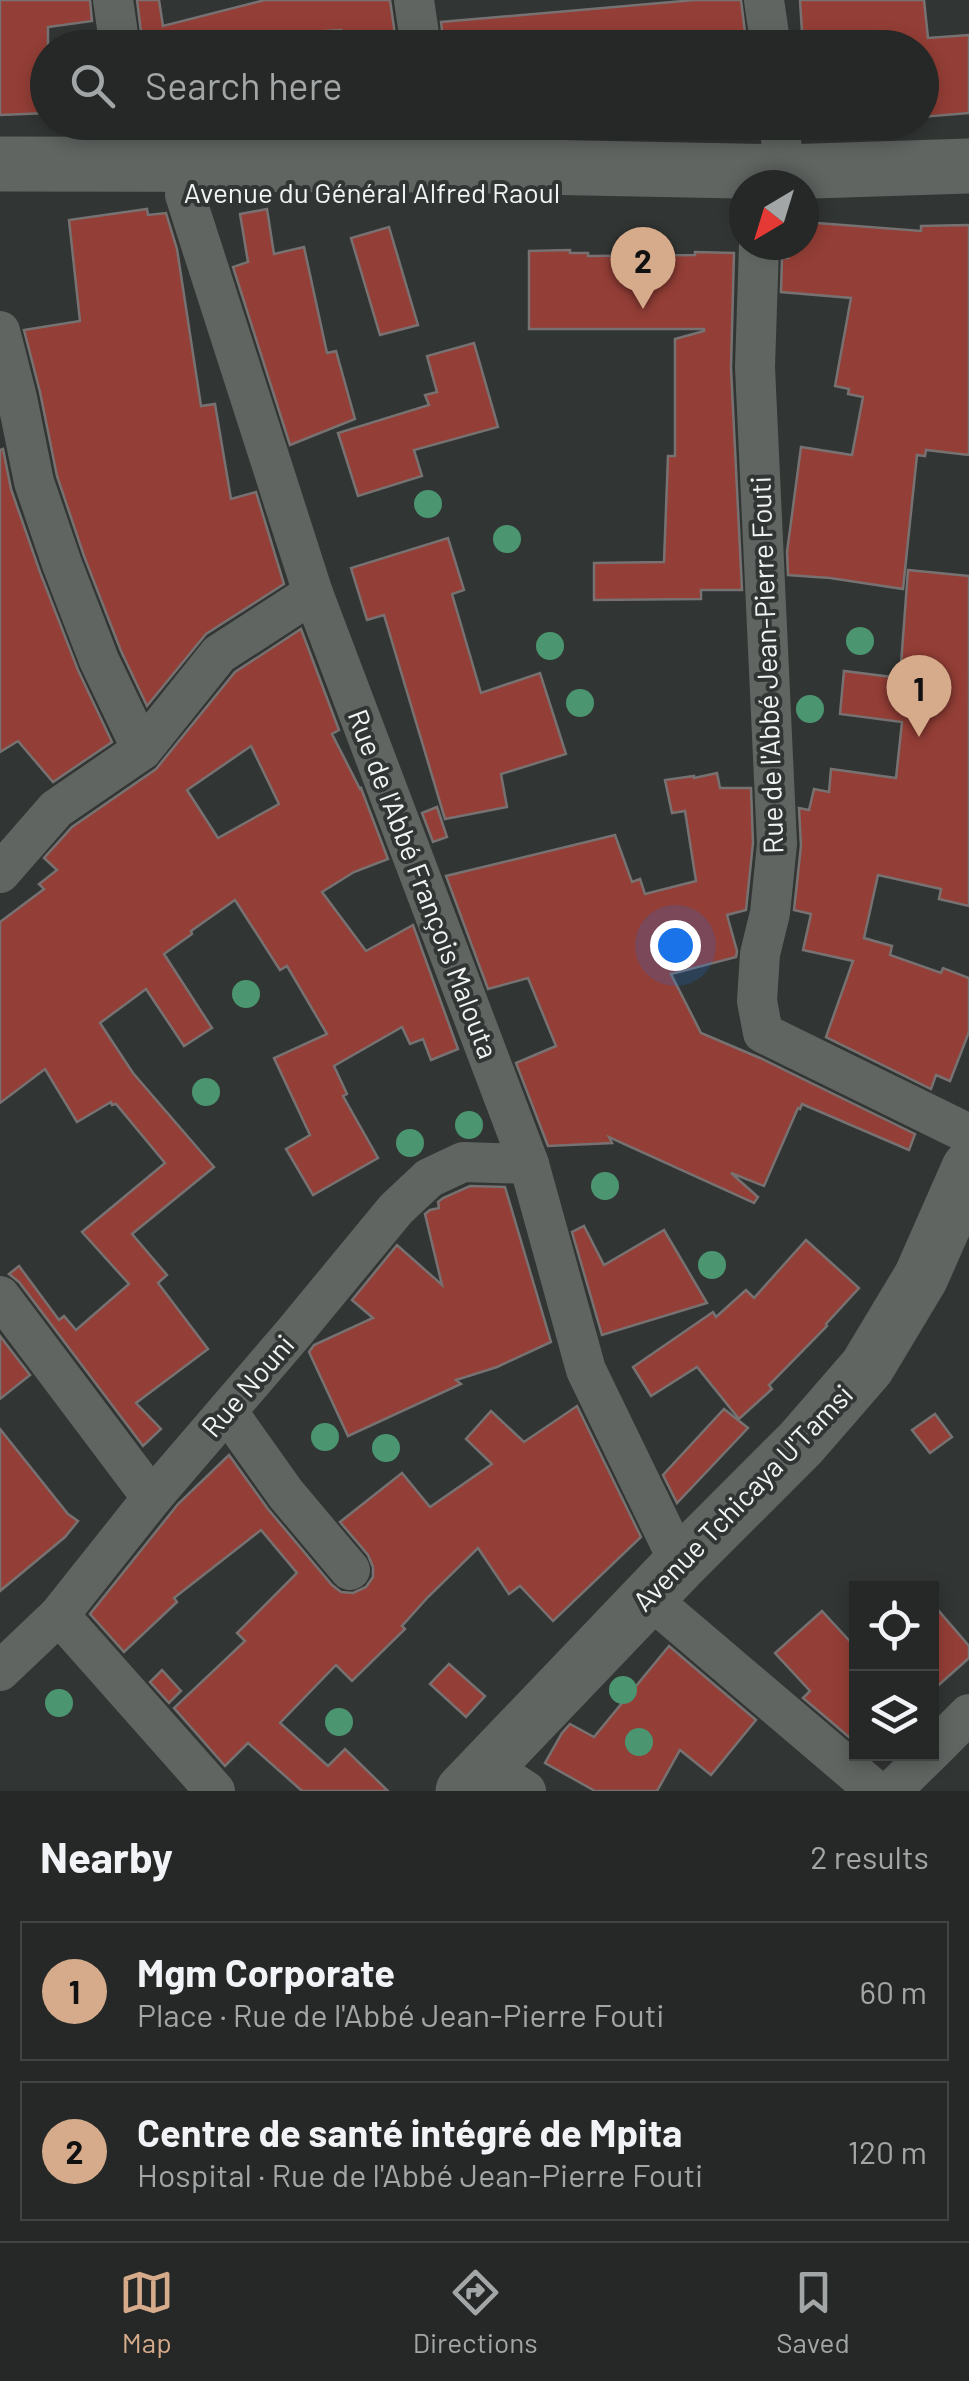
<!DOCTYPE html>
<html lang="en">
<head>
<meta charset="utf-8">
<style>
  :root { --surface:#252826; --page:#313432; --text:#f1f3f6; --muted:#a3a6a7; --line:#424443; --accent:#d6ab8b }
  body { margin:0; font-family:Barlow,sans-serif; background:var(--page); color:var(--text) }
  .controls { position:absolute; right:30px; bottom:30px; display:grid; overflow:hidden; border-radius:0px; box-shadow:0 5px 15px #0003 }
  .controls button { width:90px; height:90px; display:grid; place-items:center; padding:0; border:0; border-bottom:2px solid var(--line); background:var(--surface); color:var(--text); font:50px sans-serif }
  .compass { position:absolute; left:729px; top:170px; width:90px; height:90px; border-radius:50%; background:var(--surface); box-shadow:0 5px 15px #0003; rotate:218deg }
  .you { position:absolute; left:675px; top:945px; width:35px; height:35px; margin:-25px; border:8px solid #fff; border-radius:50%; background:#1a73e8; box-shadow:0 0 0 15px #1a73e833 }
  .badge { display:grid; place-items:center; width:65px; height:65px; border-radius:50%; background:var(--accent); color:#111; font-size:32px; font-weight:700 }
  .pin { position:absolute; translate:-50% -82px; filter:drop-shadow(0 2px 5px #0008) }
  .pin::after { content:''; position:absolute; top:52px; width:35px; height:30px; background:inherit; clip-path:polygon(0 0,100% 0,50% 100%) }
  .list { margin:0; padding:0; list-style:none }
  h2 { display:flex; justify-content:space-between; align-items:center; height:130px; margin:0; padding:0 40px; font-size:42px }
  h2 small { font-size:32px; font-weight:400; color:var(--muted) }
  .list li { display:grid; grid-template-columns:65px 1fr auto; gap:30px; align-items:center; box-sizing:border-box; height:140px; margin:0 20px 20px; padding:0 20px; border:2px solid var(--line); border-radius:0px }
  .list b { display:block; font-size:38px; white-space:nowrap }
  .list p { margin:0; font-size:32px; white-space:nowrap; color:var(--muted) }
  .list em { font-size:32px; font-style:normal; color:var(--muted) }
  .icon { flex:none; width:55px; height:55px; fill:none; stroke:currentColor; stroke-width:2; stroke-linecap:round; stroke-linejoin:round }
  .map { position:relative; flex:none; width:969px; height:1791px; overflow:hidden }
  .search { position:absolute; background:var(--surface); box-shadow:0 5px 15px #0003; left:30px; right:30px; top:30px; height:110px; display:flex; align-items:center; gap:25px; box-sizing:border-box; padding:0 35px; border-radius:55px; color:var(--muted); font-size:38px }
  .sheet { height:450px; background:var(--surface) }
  nav { display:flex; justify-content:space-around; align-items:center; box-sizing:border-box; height:140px; border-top:2px solid var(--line); background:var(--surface); font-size:28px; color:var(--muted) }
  nav a { display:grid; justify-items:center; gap:5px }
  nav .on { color:var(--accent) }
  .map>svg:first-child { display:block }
  .building { fill:#933e36; stroke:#777271; stroke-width:2.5; fill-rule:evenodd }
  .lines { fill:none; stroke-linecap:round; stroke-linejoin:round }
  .street { stroke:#606562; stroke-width:40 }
  .secondary { stroke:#606562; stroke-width:55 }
  .tree { fill:#4c9571 }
  .labels { text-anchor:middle; stroke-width:8; stroke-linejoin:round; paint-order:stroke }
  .street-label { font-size:28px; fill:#f1f4f2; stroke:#313533 }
</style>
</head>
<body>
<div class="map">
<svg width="969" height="1791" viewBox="0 0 969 1791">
  <rect width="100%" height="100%" fill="#313533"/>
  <g class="building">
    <polygon points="0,0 90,0 92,21 48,27 48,113 0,115"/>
    <polygon points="137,0 159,0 163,26 265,0 390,0 397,48 344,48 341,30 280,34 283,48 143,48"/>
    <polygon points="695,0 741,0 747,48 444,48 441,22"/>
    <polygon points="800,0 924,0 928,38 969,35 969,113 922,117 922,48 803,48"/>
    <polygon points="147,209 148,215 166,213 177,249 201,406 215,404 231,499 256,492 284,584 206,634 147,706 121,651 84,556 57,476 40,392 24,330 80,321 69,220"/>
    <polygon points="267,209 274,254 304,247 327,353 336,351 355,419 290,445 233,267 248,262 240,214"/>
    <polygon points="804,222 921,231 921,226 969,225 969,455 926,450 925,456 917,455 903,589 830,578 788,575 787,552 801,447 852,455 863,397 848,394 849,389 835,386 851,298 781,292 782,258 788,258 788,245 804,245"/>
    <polygon points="389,227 418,325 380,335 351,238"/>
    <polygon points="570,250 570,253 588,253 588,256 695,255 695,252 734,253 731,368 742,590 701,590 701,599 594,600 594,563 664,562 668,456 675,456 675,339 704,331 704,329 529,329 529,251"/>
    <polygon points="474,343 498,427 414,450 422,476 358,496 338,433 429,405 425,395 437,392 427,356"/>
    <polygon points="3,449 11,489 40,572 78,670 112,742 53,782 18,741 0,752 0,450"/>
    <polygon points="448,538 464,590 452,594 481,693 540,673 566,754 501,774 507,807 445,819 384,615 367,620 351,568"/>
    <polygon points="908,570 969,576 969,906 939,899 941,889 878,875 864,938 892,946 890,955 941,973 943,968 969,978 969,1032 950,1081 936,1075 931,1089 826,1037 853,961 803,950 811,914 794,910 801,846 799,808 809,810 814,789 829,792 831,769 896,778 902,722 840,714 844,671 900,678"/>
    <path d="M301 629 339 730 332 734 360 789 361 788 388 859 354 872 322 892 366 951 413 925 458 1049 431 1060 423 1039 410 1044 402 1027 334 1066 347 1094 343 1096 378 1158 313 1195 286 1149 310 1135 274 1058 327 1034 287 966 280 970 235 900 191 931 192 934 164 954 212 1028 184 1046 146 989 100 1023 133 1073 214 1167 132 1234 167 1275 158 1283 208 1349 136 1403 161 1429 143 1446 19 1282 9 1274 19 1266 59 1320 64 1316 76 1330 129 1284 82 1232 165 1163 116 1104 112 1105 111 1102 77 1122 45 1069 0 1103V922L44 889 39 884 57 870 44 858 72 827 156 769 235 672ZM251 746 279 804 218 838 187 790Z"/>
    <polygon points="717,773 720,788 751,788 753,843 746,910 727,915 737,951 736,957 671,974 701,1033 760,1058 915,1134 909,1150 802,1104 800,1109 798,1108 764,1186 731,1173 758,1197 754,1203 609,1137 612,1143 548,1146 516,1063 556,1046 528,978 488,989 446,876 615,835 632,882 640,879 645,894 696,881 685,811 672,813 665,780 694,776 694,778"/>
    <polygon points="437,807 447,837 433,842 422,813"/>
    <polygon points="470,1186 505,1187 551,1342 497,1367 456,1380 461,1384 348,1436 309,1352 314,1345 373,1318 352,1300 397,1245 442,1285 425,1214 430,1210 439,1208 438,1202 443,1198"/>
    <polygon points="584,1226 604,1265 664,1230 707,1303 602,1335 572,1232"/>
    <polygon points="806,1240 859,1288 826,1324 827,1326 769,1385 772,1389 739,1419 697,1367 651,1396 633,1367 713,1312 716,1317 746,1290 754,1298"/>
    <polygon points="0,1336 30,1375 0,1399"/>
    <polygon points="577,1406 641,1537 553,1621 520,1586 509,1594 478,1548 428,1597 402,1626 405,1629 352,1681 336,1665 280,1723 328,1766 345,1749 388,1791 302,1791 248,1743 225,1766 174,1708 245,1641 237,1633 297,1573 261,1530 174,1598 177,1602 124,1652 90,1614 178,1504 229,1455 268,1509 332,1585 341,1592 353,1593 366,1587 373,1577 373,1567 368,1555 340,1522 402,1473 430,1507 492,1464 466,1439 491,1411 524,1442"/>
    <polygon points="724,1409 748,1428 677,1503 663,1475"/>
    <polygon points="935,1414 952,1437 930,1453 912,1430"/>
    <polygon points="0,1429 68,1514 78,1521 65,1537 0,1591"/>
    <polygon points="932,1603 969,1646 969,1658 932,1691"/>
    <polygon points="822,1611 856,1648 856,1743 803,1698 810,1691 775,1653"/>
    <polygon points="669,1646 756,1720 711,1775 680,1750 657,1791 595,1791 545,1763 562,1733 570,1724 594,1737"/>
    <polygon points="449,1664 485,1696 466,1717 430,1684"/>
    <polygon points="162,1670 181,1691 169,1703 150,1682"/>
  </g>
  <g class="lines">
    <g class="street">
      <polyline points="113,0 120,48"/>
      <polyline points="414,0 421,48"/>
      <polyline points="764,0 771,48"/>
      <polyline points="132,122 141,164"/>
      <polyline points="433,122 439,165"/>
      <polyline points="780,122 783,172"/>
      <polyline points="185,195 313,593 529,1164 586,1370 680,1564"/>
      <polyline points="759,245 755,367 777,844 770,913 760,954 757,1001 763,1033 969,1134"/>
      <polyline points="0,331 17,398 34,482 62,564 99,660 142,750"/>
      <polyline points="0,873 56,809 142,750 219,654 313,593"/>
      <polyline points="0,1296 152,1498"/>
      <polyline points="227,1411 286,1494 350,1570"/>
      <polyline points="648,1597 876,1791"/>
      <polyline points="59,1615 215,1791"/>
      <polyline points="0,1671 59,1615 152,1498 292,1335 396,1209 429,1178 463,1162 529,1164"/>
      <polyline points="932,1751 969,1714"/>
      <polyline points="486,1765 526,1791"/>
      <polyline points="891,1791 929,1754"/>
    </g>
    <g class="secondary">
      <polyline points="0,164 439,165 783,172 969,166"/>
      <polyline points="463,1791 680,1564 801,1443 867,1367 921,1277 969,1168"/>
    </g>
  </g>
  <g class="tree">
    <circle cx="428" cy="504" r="14"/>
    <circle cx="507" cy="539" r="14"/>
    <circle cx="860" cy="641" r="14"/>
    <circle cx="550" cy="646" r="14"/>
    <circle cx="580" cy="703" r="14"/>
    <circle cx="810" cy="709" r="14"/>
    <circle cx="246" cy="994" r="14"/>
    <circle cx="206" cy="1092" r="14"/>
    <circle cx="469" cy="1125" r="14"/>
    <circle cx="410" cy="1143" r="14"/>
    <circle cx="605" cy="1186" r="14"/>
    <circle cx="712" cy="1265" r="14"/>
    <circle cx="325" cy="1437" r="14"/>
    <circle cx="386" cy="1448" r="14"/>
    <circle cx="623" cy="1690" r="14"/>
    <circle cx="59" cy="1703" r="14"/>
    <circle cx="339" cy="1722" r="14"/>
    <circle cx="639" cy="1742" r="14"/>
  </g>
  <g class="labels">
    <g class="street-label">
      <text x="372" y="203">Avenue du Général Alfred Raoul</text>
      <text transform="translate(767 665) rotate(-92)" y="10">Rue de l'Abbé Jean-Pierre Fouti</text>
      <text transform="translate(423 884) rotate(69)" y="10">Rue de l'Abbé François Malouta</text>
      <text transform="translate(248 1386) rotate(-49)" y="10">Rue Nouni</text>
      <text transform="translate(743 1498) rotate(-46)" y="10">Avenue Tchicaya U'Tamsi</text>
    </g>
  </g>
</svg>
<div class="controls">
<button><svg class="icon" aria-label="locate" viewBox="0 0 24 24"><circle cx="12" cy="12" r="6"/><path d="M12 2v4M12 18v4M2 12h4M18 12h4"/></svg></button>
<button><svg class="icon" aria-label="layers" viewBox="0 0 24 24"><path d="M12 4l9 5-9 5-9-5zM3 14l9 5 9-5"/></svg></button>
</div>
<svg class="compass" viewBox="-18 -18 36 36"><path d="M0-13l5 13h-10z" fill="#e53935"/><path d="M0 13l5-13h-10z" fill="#a3a6a7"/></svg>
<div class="you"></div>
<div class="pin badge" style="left:919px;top:737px">1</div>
<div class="pin badge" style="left:643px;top:309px">2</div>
<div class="search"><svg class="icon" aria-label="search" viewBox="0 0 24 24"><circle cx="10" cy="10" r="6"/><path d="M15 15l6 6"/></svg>Search here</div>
</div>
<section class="sheet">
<h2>Nearby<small>2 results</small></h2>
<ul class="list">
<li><span class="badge">1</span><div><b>Mgm Corporate</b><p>Place · Rue de l'Abbé Jean-Pierre Fouti</p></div><em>60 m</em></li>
<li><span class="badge">2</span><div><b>Centre de santé intégré de Mpita</b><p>Hospital · Rue de l'Abbé Jean-Pierre Fouti</p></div><em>120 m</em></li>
</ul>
</section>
<nav>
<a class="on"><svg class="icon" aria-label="map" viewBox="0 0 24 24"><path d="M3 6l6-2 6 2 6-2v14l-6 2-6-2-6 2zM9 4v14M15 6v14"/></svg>Map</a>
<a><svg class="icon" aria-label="directions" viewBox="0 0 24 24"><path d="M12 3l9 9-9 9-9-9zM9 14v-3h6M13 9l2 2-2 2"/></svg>Directions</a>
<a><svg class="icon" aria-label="saved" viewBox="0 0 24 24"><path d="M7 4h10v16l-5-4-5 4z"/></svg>Saved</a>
</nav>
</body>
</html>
